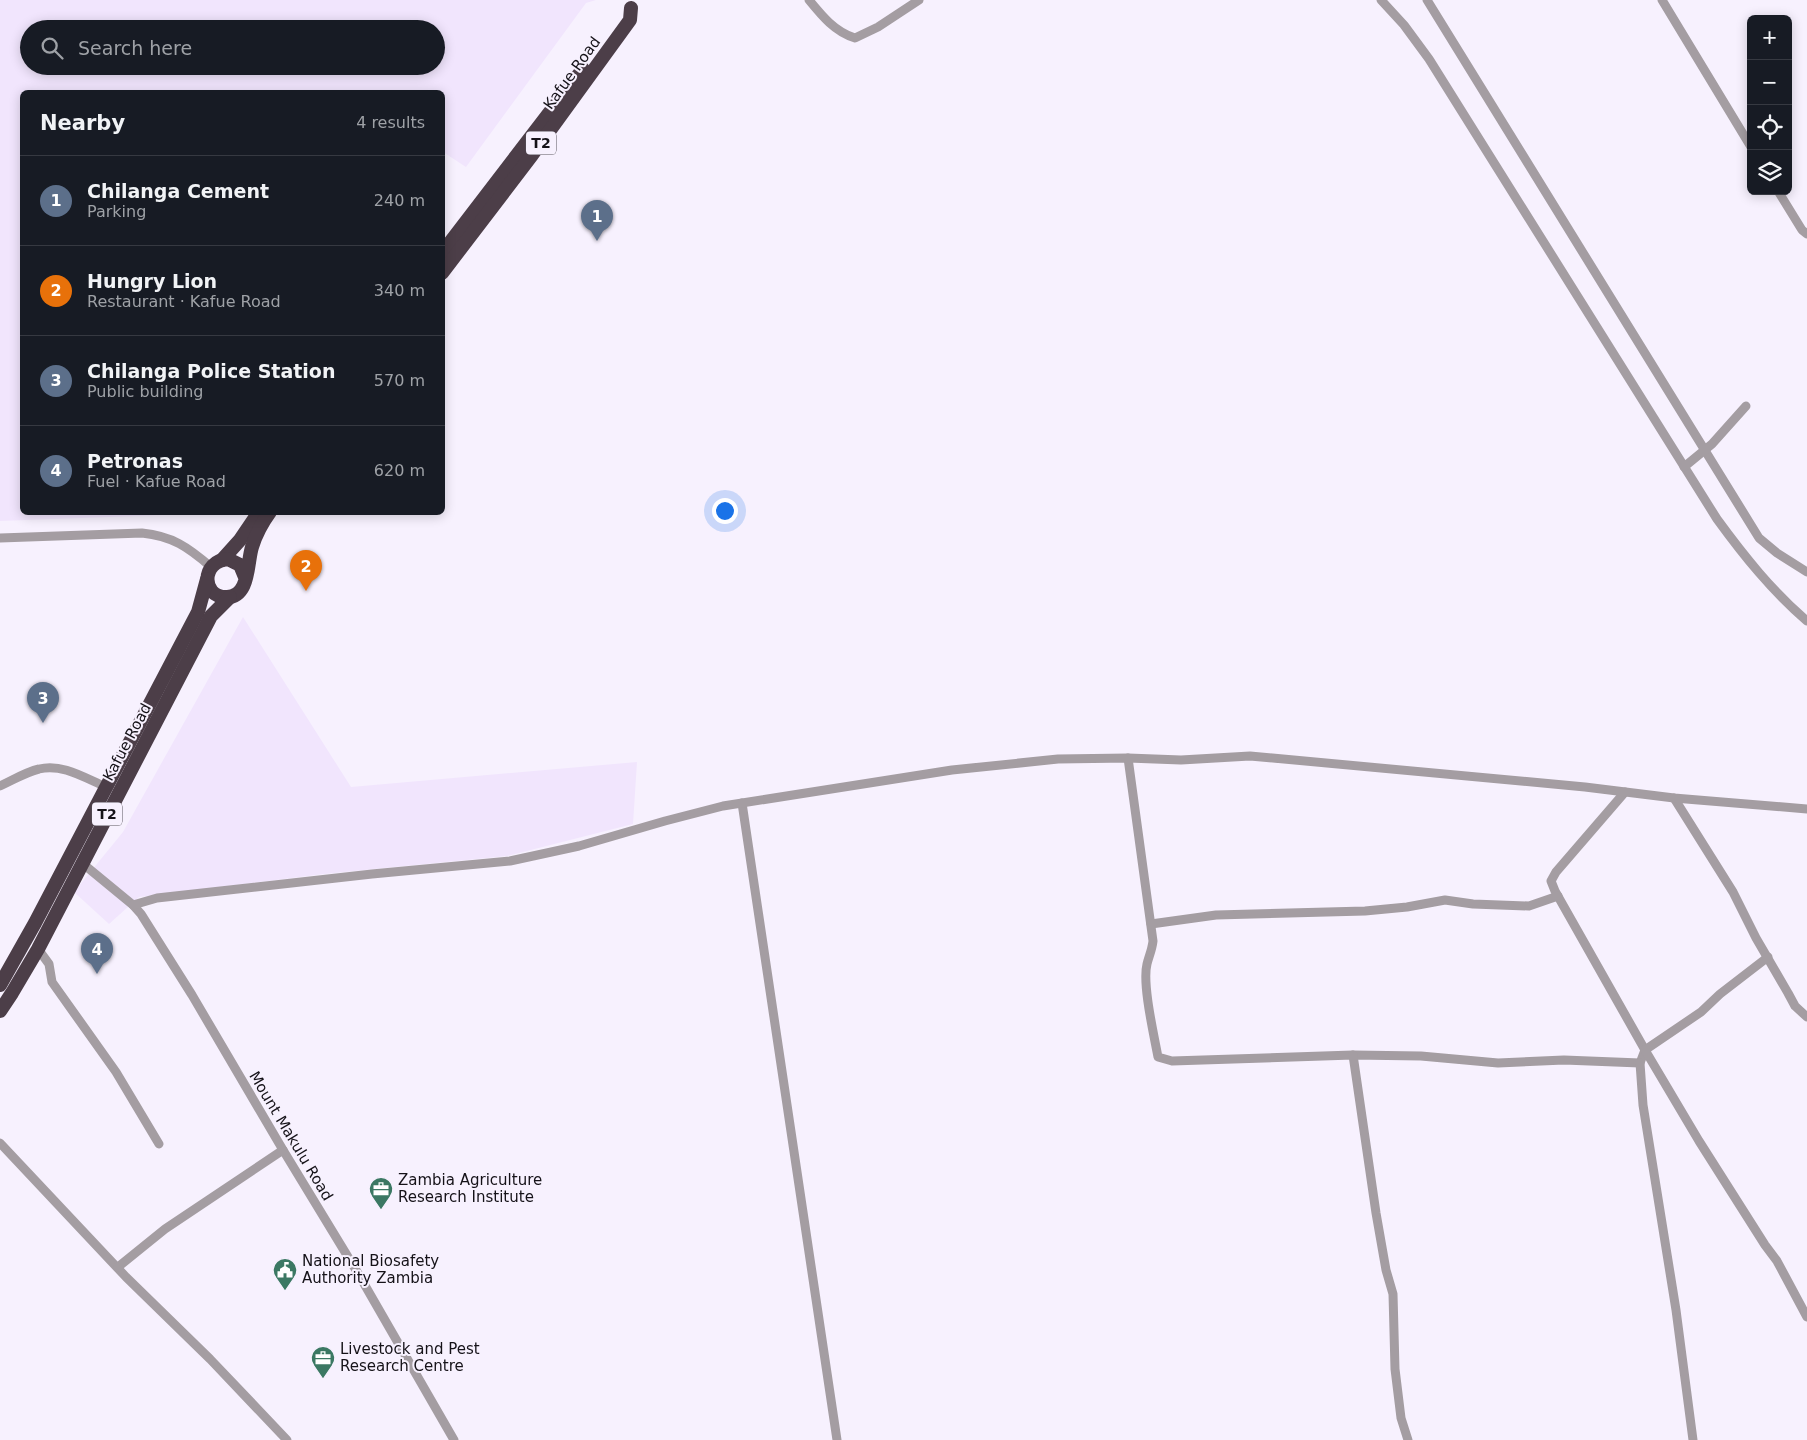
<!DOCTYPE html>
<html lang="en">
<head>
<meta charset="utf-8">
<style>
  :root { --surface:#171b24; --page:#20242c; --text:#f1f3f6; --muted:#9ea1a6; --line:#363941; --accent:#7c3aed }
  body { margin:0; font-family:"DejaVu Sans",sans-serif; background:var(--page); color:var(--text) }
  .controls { position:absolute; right:15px; top:15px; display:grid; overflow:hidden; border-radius:8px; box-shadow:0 2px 12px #0003 }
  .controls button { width:45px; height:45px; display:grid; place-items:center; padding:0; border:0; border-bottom:1px solid var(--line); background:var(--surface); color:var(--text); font:25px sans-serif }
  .you { position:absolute; left:724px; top:510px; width:18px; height:18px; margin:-12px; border:4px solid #fff; border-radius:50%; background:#1a73e8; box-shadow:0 0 0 8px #1a73e833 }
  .badge { display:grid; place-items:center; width:32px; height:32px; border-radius:50%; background:var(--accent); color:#fff; font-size:16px; font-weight:700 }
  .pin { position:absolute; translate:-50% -41px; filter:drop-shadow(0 1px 2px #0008) }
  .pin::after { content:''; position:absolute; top:26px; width:18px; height:15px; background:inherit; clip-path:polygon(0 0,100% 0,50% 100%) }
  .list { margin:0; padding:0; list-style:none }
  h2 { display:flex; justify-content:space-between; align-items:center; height:65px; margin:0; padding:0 20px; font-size:21px }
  h2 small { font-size:16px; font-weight:400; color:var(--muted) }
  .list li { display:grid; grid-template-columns:32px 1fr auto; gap:15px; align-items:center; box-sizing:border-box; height:90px; padding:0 20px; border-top:1px solid var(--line) }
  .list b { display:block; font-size:19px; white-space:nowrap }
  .list p { margin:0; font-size:16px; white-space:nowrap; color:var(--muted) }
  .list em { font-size:16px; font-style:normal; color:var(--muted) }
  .icon { flex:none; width:28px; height:28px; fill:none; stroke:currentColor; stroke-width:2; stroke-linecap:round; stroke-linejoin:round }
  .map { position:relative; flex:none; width:1807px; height:1440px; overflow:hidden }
  .search { position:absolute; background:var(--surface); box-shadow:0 2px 12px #0003; left:20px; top:20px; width:425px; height:55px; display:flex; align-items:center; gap:12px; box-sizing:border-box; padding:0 18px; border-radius:28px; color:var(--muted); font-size:19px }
  .panel { position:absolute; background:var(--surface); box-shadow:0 2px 12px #0003; left:20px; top:90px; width:425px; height:425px; border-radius:8px }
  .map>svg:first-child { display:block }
  .built { fill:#f1e5fd; fill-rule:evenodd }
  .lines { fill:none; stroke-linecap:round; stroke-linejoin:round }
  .minor { stroke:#a49da2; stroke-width:9 }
  .highway { stroke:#4c3e48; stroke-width:14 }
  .labels { text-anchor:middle; stroke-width:4; stroke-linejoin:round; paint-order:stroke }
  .shield { fill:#f7f1fe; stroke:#59555d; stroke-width:1 }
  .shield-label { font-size:14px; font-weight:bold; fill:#151218 }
  .street-label { font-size:15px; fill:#151218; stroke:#f7f1fe }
  .poi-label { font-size:15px; fill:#151218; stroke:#f7f1fe; text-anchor:start }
</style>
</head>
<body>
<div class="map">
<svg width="1807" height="1440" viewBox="0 0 1807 1440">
  <rect width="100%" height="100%" fill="#f7f1fe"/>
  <g class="built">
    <path d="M0 0H596L586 3 466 167 443 152 442 92H22V512L165 513 163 515 0 521ZM29 29H436V66H29Z"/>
    <polygon points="243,617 351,787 637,762 633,824 507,856 324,874 139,897 109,924 74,892 123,832"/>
  </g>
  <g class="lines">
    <g class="minor">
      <path d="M809 0C822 16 835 32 855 38L878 27 919 0"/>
      <path d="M1381 0 1404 25 1429 59 1717 519C1744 556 1772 591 1807 621"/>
      <polyline points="1427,0 1759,538 1777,553 1807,572"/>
      <polyline points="1662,0 1751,147"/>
      <polyline points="1778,191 1802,230 1807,234"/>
      <polyline points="1684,467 1712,444 1746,406"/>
      <path d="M0 538 142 533C172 536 188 547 211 567"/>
      <path d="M1128 758 1153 941C1152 950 1149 956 1147 964 1142 984 1154 1035 1158 1057L1172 1061 1353 1055 1421 1056 1498 1063 1564 1060 1640 1063 1645 1050 1555 891 1551 881 1556 872 1625 792"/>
      <path d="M0 786C13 780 26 772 39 769 62 763 85 778 106 787"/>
      <polyline points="1674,798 1733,892 1756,938 1788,993 1795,1006 1807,1017"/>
      <polyline points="742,803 837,1440"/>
      <polyline points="82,863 133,905 141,914 192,995 283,1150 359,1275 454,1440"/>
      <polyline points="133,905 157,898 372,874 510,861 579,846 665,821 723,806 952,770 1058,759 1128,758 1181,760 1250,756 1585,787 1674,798 1807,809"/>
      <polyline points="1151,924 1216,915 1365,911 1407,907 1445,900 1473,904 1529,906 1558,896"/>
      <polyline points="38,949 49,964 52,982 116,1072 159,1144"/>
      <polyline points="1768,957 1720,994 1701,1012 1645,1050 1699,1141 1765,1245 1777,1261 1807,1317"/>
      <polyline points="1353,1055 1376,1213 1386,1270 1393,1294 1395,1369 1401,1418 1408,1440"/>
      <polyline points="1640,1063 1643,1105 1676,1310 1693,1440"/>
      <polyline points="0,1143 126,1277 210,1359 287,1440"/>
      <polyline points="118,1267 165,1229 283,1150"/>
    </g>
    <g class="highway">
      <polyline points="442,253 583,69"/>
      <polyline points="442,273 532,155 630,20 631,8"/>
      <polyline points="222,560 240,540 259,512"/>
      <path d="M245 577 240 565 228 559C201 561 201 597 226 597 250 598 247 562 252 547 256 534 262 523 270 512"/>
      <polyline points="0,985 35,923 198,612 207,579"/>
      <polyline points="0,1011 12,993 38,949 211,616 230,597"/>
    </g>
  </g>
  <defs>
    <g id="office-pin" transform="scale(1.25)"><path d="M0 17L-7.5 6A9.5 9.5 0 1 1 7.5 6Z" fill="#3b7863" stroke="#f7f1fe"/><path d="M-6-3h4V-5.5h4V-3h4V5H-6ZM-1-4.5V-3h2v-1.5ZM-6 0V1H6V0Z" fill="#fff"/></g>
    <g id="civic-pin" transform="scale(1.25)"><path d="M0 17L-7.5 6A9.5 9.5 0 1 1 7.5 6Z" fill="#3b7863" stroke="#f7f1fe"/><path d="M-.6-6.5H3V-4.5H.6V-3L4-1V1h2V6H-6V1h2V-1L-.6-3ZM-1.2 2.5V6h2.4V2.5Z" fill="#fff"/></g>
  </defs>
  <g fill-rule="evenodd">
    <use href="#office-pin" x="381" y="1189"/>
    <use href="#civic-pin" x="285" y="1270"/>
    <use href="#office-pin" x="323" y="1358"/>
  </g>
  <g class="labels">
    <g class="shield">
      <rect x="526" y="131.5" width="30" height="23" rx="4"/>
      <rect x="92" y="802.5" width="30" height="23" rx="4"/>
    </g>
    <g class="shield-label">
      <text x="541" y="148">T2</text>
      <text x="107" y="819">T2</text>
    </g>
    <g class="street-label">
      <text transform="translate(572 73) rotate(-54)" y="5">Kafue Road</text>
      <text transform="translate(127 742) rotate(-62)" y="5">Kafue Road</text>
      <text transform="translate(291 1136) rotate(59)" y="5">Mount Makulu Road</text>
    </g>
    <g class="poi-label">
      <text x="398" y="1185">Zambia Agriculture<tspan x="398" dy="17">Research Institute</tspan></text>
      <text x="302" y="1266">National Biosafety<tspan x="302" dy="17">Authority Zambia</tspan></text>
      <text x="340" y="1354">Livestock and Pest<tspan x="340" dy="17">Research Centre</tspan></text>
    </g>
  </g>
</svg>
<div class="controls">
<button>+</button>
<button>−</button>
<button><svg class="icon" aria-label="locate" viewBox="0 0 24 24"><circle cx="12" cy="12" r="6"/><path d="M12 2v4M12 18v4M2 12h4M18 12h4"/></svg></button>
<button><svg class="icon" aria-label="layers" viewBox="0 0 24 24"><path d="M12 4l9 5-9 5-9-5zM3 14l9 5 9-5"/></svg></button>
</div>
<div class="you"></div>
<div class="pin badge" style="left:597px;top:241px;background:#5c6f8a">1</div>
<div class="pin badge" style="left:306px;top:591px;background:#e8710a">2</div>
<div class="pin badge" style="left:43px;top:723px;background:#5c6f8a">3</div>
<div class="pin badge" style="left:97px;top:974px;background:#5c6f8a">4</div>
<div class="search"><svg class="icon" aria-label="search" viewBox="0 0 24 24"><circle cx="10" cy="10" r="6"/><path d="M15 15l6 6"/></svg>Search here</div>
<section class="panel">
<h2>Nearby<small>4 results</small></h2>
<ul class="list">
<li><span class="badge" style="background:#5c6f8a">1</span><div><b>Chilanga Cement</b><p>Parking</p></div><em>240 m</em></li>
<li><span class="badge" style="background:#e8710a">2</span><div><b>Hungry Lion</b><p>Restaurant · Kafue Road</p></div><em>340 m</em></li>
<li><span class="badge" style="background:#5c6f8a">3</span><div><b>Chilanga Police Station</b><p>Public building</p></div><em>570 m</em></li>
<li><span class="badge" style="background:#5c6f8a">4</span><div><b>Petronas</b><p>Fuel · Kafue Road</p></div><em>620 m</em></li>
</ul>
</section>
</div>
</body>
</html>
